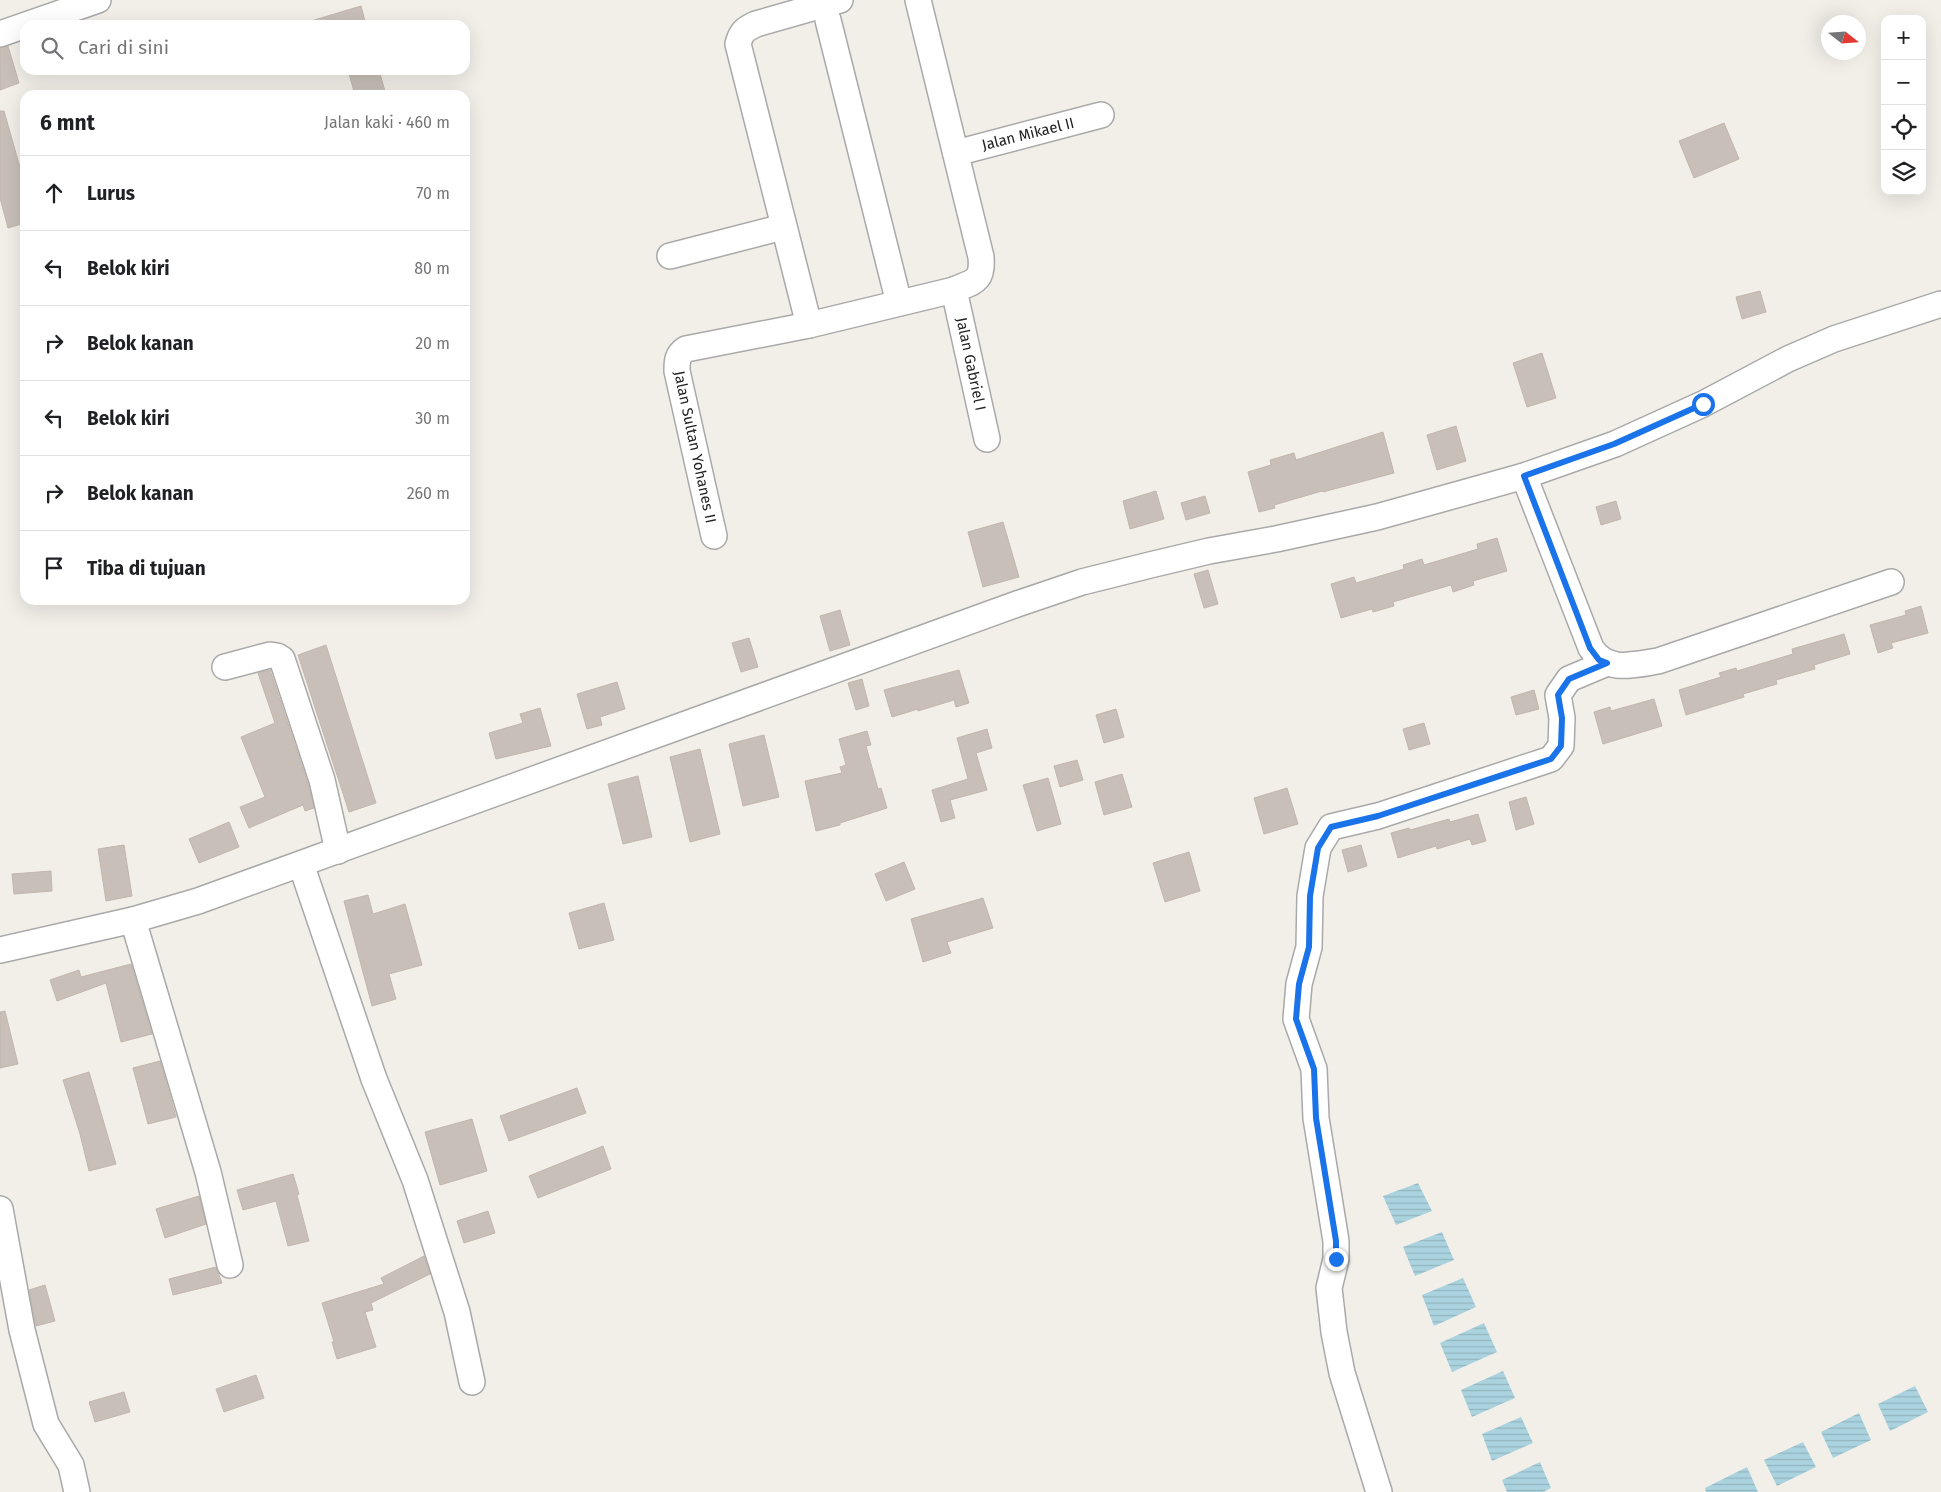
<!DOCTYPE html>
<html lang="id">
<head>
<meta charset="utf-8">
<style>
  :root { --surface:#fff; --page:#f6f6f6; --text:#202124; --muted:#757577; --line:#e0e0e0 }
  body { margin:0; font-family:"Fira Sans",sans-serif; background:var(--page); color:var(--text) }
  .controls { position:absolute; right:15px; top:15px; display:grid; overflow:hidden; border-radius:10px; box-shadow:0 5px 20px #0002 }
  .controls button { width:45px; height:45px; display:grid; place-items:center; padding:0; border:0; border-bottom:1px solid var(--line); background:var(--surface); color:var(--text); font:25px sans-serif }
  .compass { position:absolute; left:1821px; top:15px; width:45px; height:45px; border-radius:50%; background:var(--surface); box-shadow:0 5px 20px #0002; rotate:107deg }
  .stop { position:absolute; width:15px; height:15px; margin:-11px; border:4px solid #1a73e8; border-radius:50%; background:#fff }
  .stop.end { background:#1a73e8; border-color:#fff; box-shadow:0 1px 5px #0008 }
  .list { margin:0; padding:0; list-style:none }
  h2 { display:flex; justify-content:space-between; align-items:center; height:65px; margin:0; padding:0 20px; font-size:21px }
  h2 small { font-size:16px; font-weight:400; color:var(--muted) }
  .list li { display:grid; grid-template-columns:32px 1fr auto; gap:15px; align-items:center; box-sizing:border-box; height:75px; padding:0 20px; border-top:1px solid var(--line) }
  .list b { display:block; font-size:19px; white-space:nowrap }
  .list em { font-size:16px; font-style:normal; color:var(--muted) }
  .icon { flex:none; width:28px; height:28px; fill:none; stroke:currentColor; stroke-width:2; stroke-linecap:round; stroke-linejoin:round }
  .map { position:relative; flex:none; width:1941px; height:1492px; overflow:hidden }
  .search { position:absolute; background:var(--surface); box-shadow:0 5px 20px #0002; left:20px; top:20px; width:450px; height:55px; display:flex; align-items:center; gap:12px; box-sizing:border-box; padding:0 18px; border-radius:15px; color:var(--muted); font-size:19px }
  .panel { position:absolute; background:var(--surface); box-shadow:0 5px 20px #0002; left:20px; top:90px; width:450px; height:515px; border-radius:15px }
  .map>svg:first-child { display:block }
  .water { fill:url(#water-rules) }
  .building { fill:#c7bfb8; stroke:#c4b6ab }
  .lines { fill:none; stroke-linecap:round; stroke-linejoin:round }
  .minor-casing { stroke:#a9a9a9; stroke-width:28 }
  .minor { stroke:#fff; stroke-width:25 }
  .route { stroke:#1a73e8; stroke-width:6 }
  .labels { text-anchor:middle; stroke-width:5; stroke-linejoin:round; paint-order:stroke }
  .street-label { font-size:15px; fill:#222; stroke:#fff }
</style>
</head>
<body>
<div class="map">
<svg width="1941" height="1492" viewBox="0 0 1941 1492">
  <defs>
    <pattern id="water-rules" width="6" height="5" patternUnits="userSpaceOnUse" patternTransform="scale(1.25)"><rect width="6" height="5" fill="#aad3df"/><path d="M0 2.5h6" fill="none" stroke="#92b5bf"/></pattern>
  </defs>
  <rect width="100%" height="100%" fill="#f2efe9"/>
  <g class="water">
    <polygon points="1418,1183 1432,1211 1396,1225 1383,1196"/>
    <polygon points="1442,1232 1454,1260 1415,1276 1403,1247"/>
    <polygon points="1463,1278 1476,1307 1434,1326 1422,1295"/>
    <polygon points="1484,1323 1497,1352 1452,1372 1440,1343"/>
    <polygon points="1503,1371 1515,1398 1472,1417 1461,1390"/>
    <polygon points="1915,1386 1928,1412 1890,1431 1878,1404"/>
    <polygon points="1859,1413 1871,1440 1833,1458 1821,1432"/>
    <polygon points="1521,1417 1533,1443 1492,1461 1482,1434"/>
    <polygon points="1803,1442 1816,1467 1777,1486 1764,1460"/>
    <polygon points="1540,1462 1551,1488 1543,1492 1507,1492 1502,1480"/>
    <polygon points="1747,1467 1758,1492 1706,1492 1705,1488"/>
  </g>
  <g class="building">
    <polygon points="361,6 366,25 311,25 311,21"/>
    <polygon points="8,46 19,83 0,90 0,48"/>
    <polygon points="348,70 379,70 386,95 355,95"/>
    <polygon points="0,111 4,111 25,185 25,223 8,228 0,198"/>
    <polygon points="1724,123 1739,159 1694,178 1679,141"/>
    <polygon points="1760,291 1766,312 1742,319 1736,297"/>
    <polygon points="1542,353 1556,398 1527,407 1513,363"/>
    <polygon points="1456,426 1466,461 1437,470 1427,435"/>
    <polygon points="1383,432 1394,473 1323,492 1322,491 1274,505 1275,508 1259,512 1248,472 1271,465 1270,460 1294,453 1296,460"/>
    <polygon points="1156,491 1164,519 1130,529 1123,501"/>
    <polygon points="1205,496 1210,513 1186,520 1181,503"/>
    <polygon points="1616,501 1621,519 1601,525 1596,507"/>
    <polygon points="1003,522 1019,577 983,587 968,532"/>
    <polygon points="1497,538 1507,571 1473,581 1474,585 1453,592 1451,585 1393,602 1394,606 1373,612 1372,609 1341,618 1331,584 1354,577 1356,583 1404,569 1403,565 1422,559 1424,565 1478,549 1477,544"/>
    <polygon points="1208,570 1218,604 1204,608 1194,574"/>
    <polygon points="1921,606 1928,633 1891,643 1893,648 1878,653 1870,625 1906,615 1905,611"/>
    <polygon points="840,610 850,645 830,651 820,616"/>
    <polygon points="1844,634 1850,654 1814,665 1815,669 1776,680 1777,684 1743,694 1744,697 1686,715 1679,690 1721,677 1719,673 1736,668 1737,671 1793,654 1792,649"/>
    <polygon points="749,638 758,667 741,672 732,643"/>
    <polygon points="326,645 376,803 349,812 298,655"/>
    <polygon points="270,670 308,784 314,808 305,811 303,805 249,828 240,807 265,797 241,737 275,723 258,673"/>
    <polygon points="959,670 969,703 956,707 954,700 918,711 918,709 892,717 884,690"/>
    <polygon points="862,679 869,706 856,710 848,683"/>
    <polygon points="617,682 625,709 600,717 602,725 587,729 577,694"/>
    <polygon points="1534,690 1539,709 1516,715 1511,697"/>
    <polygon points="1654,699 1662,726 1603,744 1594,712 1610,707 1611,711"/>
    <polygon points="540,708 551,746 496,759 489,733 523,723 520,714"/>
    <polygon points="1116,709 1124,737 1104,743 1096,715"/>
    <polygon points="1424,723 1430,744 1409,750 1403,729"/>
    <polygon points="987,729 992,748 976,753 987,790 950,800 955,818 941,822 932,790 968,779 957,738"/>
    <polygon points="867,731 871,745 866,746 878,789 881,788 887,808 840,823 840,825 816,831 805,781 842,773 840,767 846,765 839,739"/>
    <polygon points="764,735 779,797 743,806 729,744"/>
    <polygon points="700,749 720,834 690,842 670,757"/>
    <polygon points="1077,760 1083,780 1060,787 1054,766"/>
    <polygon points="1122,774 1132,807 1104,815 1095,782"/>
    <polygon points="638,776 652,837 623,844 608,784"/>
    <polygon points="1048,778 1061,824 1037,831 1023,785"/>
    <polygon points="1287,788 1298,824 1264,834 1254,798"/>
    <polygon points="1526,797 1534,824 1516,830 1509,802"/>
    <polygon points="1478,814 1486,841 1472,845 1470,839 1437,849 1436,846 1398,858 1391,833 1409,828 1410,830 1449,819 1450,822"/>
    <polygon points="229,822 239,847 199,863 189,839"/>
    <polygon points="124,845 132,896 106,901 98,849"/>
    <polygon points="1361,845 1367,866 1348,872 1342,850"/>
    <polygon points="1189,852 1200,891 1165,902 1153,863"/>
    <polygon points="904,862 915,889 886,901 875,874"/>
    <polygon points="51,871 52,891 14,894 12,874"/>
    <polygon points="368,895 373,914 405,904 422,965 389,974 396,999 372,1006 344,901"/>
    <polygon points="983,898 993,928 947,942 951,953 923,962 911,919"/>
    <polygon points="604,903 614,940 579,949 569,913"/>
    <polygon points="131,964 152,1034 121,1042 106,983 57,1001 50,980 79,970 81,977"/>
    <polygon points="5,1011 18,1064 0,1068 0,1012"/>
    <polygon points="160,1061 176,1117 148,1124 133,1068"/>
    <polygon points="89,1072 116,1164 89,1171 80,1134 63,1080"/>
    <polygon points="577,1088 586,1113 509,1141 500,1116"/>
    <polygon points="472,1119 487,1171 440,1185 425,1132"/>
    <polygon points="603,1146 611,1169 538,1198 529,1176"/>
    <polygon points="293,1174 299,1194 297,1195 309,1241 288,1246 276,1201 243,1210 237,1190"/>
    <polygon points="199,1196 206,1224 165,1238 156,1209"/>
    <polygon points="488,1211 495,1233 464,1243 457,1221"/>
    <polygon points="424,1256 430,1274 371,1303 373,1310 365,1312 376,1347 337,1359 332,1342 334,1342 322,1303 384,1284 381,1278"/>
    <polygon points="216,1267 222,1283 173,1295 169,1279"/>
    <polygon points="45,1285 55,1321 36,1326 29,1290"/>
    <polygon points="256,1375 264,1398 224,1412 216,1389"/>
    <polygon points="124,1392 130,1412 95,1422 89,1402"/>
  </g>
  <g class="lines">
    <g class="minor-casing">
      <g id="minor">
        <polyline points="828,20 899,303"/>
        <polyline points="0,34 98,0"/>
        <polyline points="956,153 1101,115"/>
        <polyline points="670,256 783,227"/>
        <polyline points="954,290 987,439"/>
        <path d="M809 325 738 44C741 32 745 29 756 24L840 0"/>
        <path d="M1524 476 1591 648C1607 673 1633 665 1658 661L1891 582"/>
        <path d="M714 536 677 371C677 361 677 355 686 349L809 325 954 290C974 281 983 282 981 257L918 0"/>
        <polyline points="225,667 270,655 277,656 282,659 322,780 338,851"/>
        <polyline points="301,864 374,1079 415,1180 457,1312 472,1382"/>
        <polyline points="133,920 208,1172 230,1265"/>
        <polyline points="0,950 133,920 198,901 1017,604 1082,582 1150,565 1209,551 1276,539 1377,517 1524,476 1615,444 1703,404 1788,359 1834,339 1941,304"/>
        <polyline points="0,1209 22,1330 46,1424 71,1465 77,1492"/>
        <polyline points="1379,1492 1342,1373 1334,1332 1329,1288 1336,1259 1336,1241 1316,1118 1314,1069 1296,1019 1299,984 1309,947 1310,896 1318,848 1331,827 1378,816 1551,759 1561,746 1562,718 1558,695 1569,679 1607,663"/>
      </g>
    </g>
    <use href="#minor" class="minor"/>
  </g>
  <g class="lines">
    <polyline class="route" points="1336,1259 1336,1241 1316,1118 1314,1069 1296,1019 1299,984 1309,947 1310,896 1318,848 1331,827 1378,816 1551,759 1561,746 1562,718 1558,695 1569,679 1607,663 1599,660 1590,648 1524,476 1614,444 1703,404"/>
  </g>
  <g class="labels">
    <g class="street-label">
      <text transform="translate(1028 134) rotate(-14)" y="5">Jalan Mikael II</text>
      <text transform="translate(971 364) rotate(78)" y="5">Jalan Gabriel I</text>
      <text transform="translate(695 447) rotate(78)" y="5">Jalan Sultan Yohanes II</text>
    </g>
  </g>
</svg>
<div class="controls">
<button>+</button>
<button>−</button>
<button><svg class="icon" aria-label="locate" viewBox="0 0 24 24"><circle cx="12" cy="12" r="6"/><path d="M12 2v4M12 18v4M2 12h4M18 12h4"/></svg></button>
<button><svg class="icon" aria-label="layers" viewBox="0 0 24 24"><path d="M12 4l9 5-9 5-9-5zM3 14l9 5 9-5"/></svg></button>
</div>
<svg class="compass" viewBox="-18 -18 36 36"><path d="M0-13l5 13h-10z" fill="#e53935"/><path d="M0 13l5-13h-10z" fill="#757577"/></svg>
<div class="stop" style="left:1703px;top:404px"></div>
<div class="stop end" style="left:1336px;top:1259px"></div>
<div class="search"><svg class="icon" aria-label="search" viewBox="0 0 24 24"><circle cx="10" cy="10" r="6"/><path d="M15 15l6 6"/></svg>Cari di sini</div>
<section class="panel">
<h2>6 mnt<small>Jalan kaki · 460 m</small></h2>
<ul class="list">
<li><svg class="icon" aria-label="ahead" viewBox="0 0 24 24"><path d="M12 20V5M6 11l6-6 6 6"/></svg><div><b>Lurus</b></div><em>70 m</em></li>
<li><svg class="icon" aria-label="left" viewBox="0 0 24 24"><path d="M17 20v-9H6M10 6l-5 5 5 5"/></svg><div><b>Belok kiri</b></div><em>80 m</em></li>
<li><svg class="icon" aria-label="right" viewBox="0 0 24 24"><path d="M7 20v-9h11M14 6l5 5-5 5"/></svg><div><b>Belok kanan</b></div><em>20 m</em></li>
<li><svg class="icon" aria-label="left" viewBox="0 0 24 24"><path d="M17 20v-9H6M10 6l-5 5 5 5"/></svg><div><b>Belok kiri</b></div><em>30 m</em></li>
<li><svg class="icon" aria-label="right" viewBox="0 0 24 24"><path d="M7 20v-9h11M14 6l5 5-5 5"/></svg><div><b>Belok kanan</b></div><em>260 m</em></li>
<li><svg class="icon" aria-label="arrive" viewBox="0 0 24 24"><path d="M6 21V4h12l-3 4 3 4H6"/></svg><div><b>Tiba di tujuan</b></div></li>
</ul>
</section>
</div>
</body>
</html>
